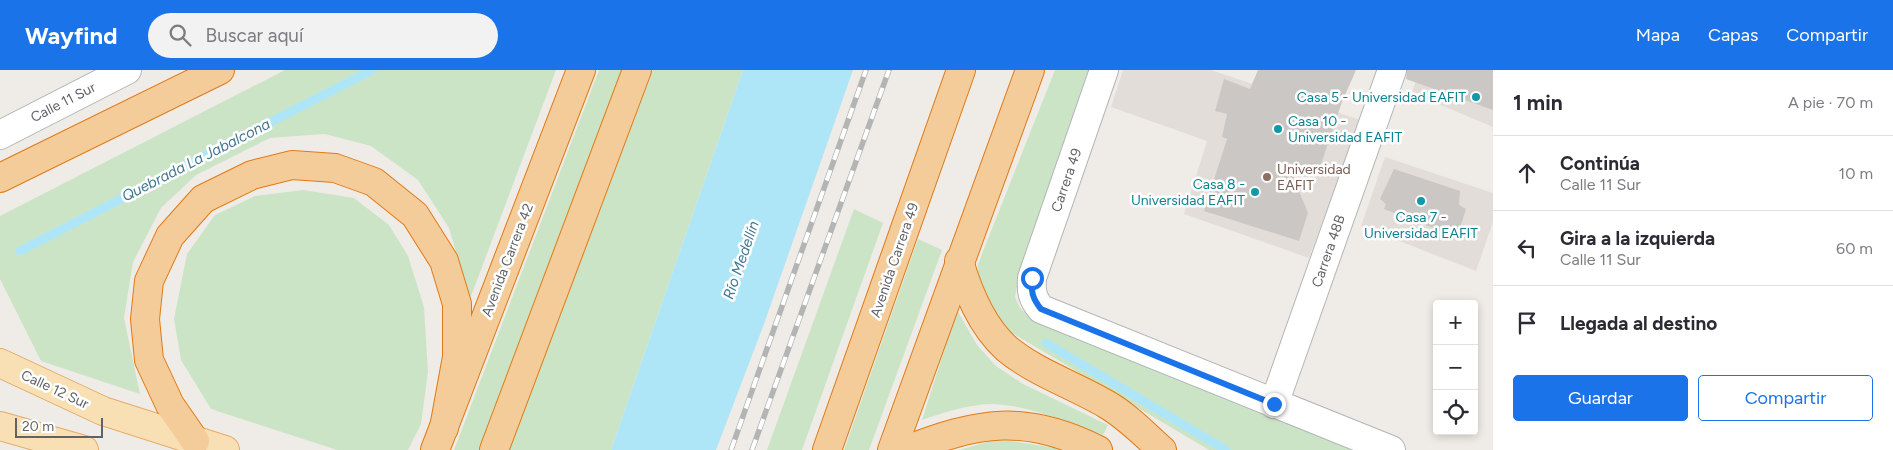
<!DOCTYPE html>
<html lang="es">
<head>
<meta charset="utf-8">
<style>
  :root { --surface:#fff; --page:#f2f2f3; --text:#2b2b33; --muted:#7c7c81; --line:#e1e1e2; --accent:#1a73e8 }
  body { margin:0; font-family:Figtree,sans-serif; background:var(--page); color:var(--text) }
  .controls { position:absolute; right:15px; bottom:15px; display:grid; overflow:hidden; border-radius:5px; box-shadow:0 2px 8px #0003 }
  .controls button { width:45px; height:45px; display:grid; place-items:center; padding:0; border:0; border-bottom:1px solid var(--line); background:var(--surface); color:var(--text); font:25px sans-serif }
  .scale { position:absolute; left:15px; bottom:12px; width:88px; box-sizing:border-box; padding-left:5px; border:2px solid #5f6366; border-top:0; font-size:14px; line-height:18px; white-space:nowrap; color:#5f6366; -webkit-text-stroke:4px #fff; paint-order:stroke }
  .stop { position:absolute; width:15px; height:15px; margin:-11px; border:4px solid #1a73e8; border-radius:50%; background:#fff }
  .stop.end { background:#1a73e8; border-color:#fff; box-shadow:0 1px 5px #0008 }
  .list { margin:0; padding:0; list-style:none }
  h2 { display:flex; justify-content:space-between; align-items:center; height:65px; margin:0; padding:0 20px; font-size:21px }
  h2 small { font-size:16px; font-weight:400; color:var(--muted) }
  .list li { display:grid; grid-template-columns:32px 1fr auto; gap:15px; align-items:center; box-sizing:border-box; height:75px; padding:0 20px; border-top:1px solid var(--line) }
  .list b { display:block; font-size:19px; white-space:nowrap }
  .list p { margin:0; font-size:16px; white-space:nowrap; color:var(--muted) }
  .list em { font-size:16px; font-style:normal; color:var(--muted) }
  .actions { display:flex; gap:10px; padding:15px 20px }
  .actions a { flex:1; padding:11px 0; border:1px solid var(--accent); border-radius:5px; text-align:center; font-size:18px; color:var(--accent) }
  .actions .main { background:var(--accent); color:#fff }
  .icon { flex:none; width:28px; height:28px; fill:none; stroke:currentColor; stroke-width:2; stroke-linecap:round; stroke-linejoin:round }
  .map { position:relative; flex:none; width:1493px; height:380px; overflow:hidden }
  header { display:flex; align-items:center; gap:30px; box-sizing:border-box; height:70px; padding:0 25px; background:var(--accent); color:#fff }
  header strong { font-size:24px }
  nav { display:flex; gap:28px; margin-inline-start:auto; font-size:18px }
  .search { width:350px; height:45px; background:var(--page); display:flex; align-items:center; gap:12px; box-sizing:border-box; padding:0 18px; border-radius:28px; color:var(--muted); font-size:19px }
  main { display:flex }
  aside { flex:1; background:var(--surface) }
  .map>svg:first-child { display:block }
  .education { fill:#e2ddd9 }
  .green { fill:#cce4c6 }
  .water { fill:#afe6f7 }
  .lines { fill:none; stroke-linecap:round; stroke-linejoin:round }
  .stream { stroke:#afe6f7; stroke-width:9 }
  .building { fill:#cbc7c4 }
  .minor-casing { stroke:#b2b5b8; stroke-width:30 }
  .major-casing { stroke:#e5ab6b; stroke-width:30 }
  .highway-casing { stroke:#e17a16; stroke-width:30 }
  .minor { stroke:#fff; stroke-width:28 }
  .major { stroke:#f8e0b4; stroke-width:28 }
  .highway { stroke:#f3cc9a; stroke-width:28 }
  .rail-casing { stroke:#b3b4b4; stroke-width:5.5 }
  .rail { stroke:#fff; stroke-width:4; stroke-dasharray:11; stroke-linecap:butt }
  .route { stroke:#1a73e8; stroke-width:6 }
  .culture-dot { fill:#0f9aa8; stroke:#fff; stroke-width:2 }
  .education-dot { fill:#8d6e63; stroke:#fff; stroke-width:2 }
  .labels { text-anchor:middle; stroke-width:5; stroke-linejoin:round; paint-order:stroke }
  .culture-label { font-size:14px; fill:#0d838f; stroke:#fff; text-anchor:end }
  .street-label { font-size:14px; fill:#5f6366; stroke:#fff }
  .education-label { font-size:14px; fill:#785e54; stroke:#fff; text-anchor:start }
  .water-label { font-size:15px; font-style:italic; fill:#427790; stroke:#fff }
</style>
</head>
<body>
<header>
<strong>Wayfind</strong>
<div class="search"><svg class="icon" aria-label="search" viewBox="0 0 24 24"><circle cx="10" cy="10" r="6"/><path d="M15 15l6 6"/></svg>Buscar aquí</div>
<nav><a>Mapa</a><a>Capas</a><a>Compartir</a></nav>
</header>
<main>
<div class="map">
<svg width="1493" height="380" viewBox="0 0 1493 380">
  <rect width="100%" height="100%" fill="#efece7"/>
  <g class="education">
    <polygon points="1123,0 1211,0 1360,50 1309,188 1184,144 1207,71 1111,37"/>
    <polygon points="1419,0 1493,0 1493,57 1412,23"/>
    <polygon points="1385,87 1493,123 1493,152 1476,201 1361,156"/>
  </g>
  <g class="green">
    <polygon points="285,0 556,0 470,229 449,158 418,110 371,76 325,64 270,68 196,105 161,138 133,192 124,248 140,324 41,291 0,209 0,146"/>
    <polygon points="599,0 623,0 578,115 481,380 454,380"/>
    <polygon points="653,0 743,0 611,380 507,380"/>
    <path d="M1055 0H1090L1019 206 1015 227 1020 238 1030 247 1089 273 1353 380H1209L1007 260C990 243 976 219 978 194Z"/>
    <polygon points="303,120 354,128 389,155 408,186 424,237 428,302 421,354 408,380 337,380 211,339 181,290 174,249 187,184 215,145 255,126"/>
    <polygon points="854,139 883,153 802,380 767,380"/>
    <polygon points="918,169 942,180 869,380 844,380"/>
    <path d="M957 240 977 275 996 296 1023 314 1108 355 1103 365C1069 353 1031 336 994 334 969 334 945 342 922 350Z"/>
    <polygon points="998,369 1055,378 1061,380 959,380"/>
  </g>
  <polygon class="water" points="743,0 853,0 764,254 716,380 611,380"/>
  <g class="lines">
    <g class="stream">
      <polyline points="20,181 372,0"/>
      <polyline points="1046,273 1226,380"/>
    </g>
  </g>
  <g class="building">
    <polygon points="1258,0 1356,0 1342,32 1318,103 1287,92 1308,143 1299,171 1204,141 1227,69 1222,67 1227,44 1215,41 1224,9 1250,19"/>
    <polygon points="1407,0 1493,0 1493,40 1406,9"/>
    <polygon points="1394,99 1460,121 1459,135 1466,139 1457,167 1384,139 1386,134 1380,129"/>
  </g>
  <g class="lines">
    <g class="minor-casing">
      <g id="minor">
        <path d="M1104 0 1032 208C1031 221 1032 228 1041 239L1391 380"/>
        <polyline points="0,65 127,0"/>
        <polyline points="1274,334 1392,0"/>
      </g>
    </g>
    <g class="major-casing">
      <g id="major">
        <polyline points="0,293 103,341 225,380"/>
        <polyline points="0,356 84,380"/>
      </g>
    </g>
    <g class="highway-casing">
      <g id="highway">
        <polyline points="0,108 220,0"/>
        <path d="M959 191C968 222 981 255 1006 278 1034 302 1074 315 1106 334 1127 346 1144 364 1162 380"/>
        <polyline points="195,371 170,335 149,290 145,249 149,211 170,166 203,129 252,105 292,95 335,98 374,112 415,145 444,191 457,234 457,287 444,358"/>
        <polyline points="435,380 581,0"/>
        <polyline points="494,380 637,0"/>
        <polyline points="827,380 961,0"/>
        <polyline points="892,380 1030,0"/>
        <path d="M906 380C978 352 1025 343 1098 380"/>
      </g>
    </g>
    <use href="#minor" class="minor"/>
    <use href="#major" class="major"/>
    <use href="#highway" class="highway"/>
    <g class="rail-casing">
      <g id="rail">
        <polyline points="731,380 866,0"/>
        <polyline points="752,380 889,0"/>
      </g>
    </g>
    <use href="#rail" class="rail"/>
  </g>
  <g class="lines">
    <path class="route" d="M1032 208C1031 221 1032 228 1041 239L1274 334"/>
  </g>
  <g class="culture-dot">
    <circle cx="1476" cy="27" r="5"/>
    <circle cx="1278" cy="59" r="5"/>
    <circle cx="1255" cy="122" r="5"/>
    <circle cx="1421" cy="131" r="5"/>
  </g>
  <circle class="education-dot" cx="1267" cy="107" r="5"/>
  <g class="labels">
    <g class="culture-label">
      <text x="1466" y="32">Casa 5 - Universidad EAFIT</text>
      <text x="1288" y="56" text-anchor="start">Casa 10 -<tspan x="1288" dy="16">Universidad EAFIT</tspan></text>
      <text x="1245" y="119">Casa 8 -<tspan x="1245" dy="16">Universidad EAFIT</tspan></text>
      <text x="1421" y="152" text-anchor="middle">Casa 7 -<tspan x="1421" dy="16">Universidad EAFIT</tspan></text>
    </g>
    <g class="street-label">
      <text transform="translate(63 32) rotate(-27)" y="5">Calle 11 Sur</text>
      <text transform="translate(1066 110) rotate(-71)" y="5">Carrera 49</text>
      <text transform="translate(1328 181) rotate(-71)" y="5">Carrera 48B</text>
      <text transform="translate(507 190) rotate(-69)" y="5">Avenida Carrera 42</text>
      <text transform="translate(894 190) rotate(-71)" y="5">Avenida Carrera 49</text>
      <text transform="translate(55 319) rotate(25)" y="5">Calle 12 Sur</text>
    </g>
    <g class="education-label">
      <text x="1277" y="104">Universidad<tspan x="1277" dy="16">EAFIT</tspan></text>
    </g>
    <g class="water-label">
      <text transform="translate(196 90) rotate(-27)" y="5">Quebrada La Jabalcona</text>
      <text transform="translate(741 190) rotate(-71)" y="5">Río Medellín</text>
    </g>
  </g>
</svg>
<div class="controls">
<button>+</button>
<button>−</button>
<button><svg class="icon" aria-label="locate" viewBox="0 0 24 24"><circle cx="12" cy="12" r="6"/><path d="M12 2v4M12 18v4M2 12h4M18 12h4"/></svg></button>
</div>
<div class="scale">20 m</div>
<div class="stop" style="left:1032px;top:208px"></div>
<div class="stop end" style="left:1274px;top:334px"></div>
</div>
<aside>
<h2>1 min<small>A pie · 70 m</small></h2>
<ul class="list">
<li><svg class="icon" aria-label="ahead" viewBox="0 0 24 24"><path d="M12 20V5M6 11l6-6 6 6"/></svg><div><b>Continúa</b><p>Calle 11 Sur</p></div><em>10 m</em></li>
<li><svg class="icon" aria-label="left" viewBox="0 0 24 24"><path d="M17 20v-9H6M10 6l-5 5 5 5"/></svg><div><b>Gira a la izquierda</b><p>Calle 11 Sur</p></div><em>60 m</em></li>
<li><svg class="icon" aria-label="arrive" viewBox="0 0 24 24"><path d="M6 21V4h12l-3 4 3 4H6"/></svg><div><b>Llegada al destino</b></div></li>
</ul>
<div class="actions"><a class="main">Guardar</a><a>Compartir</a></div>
</aside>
</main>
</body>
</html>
